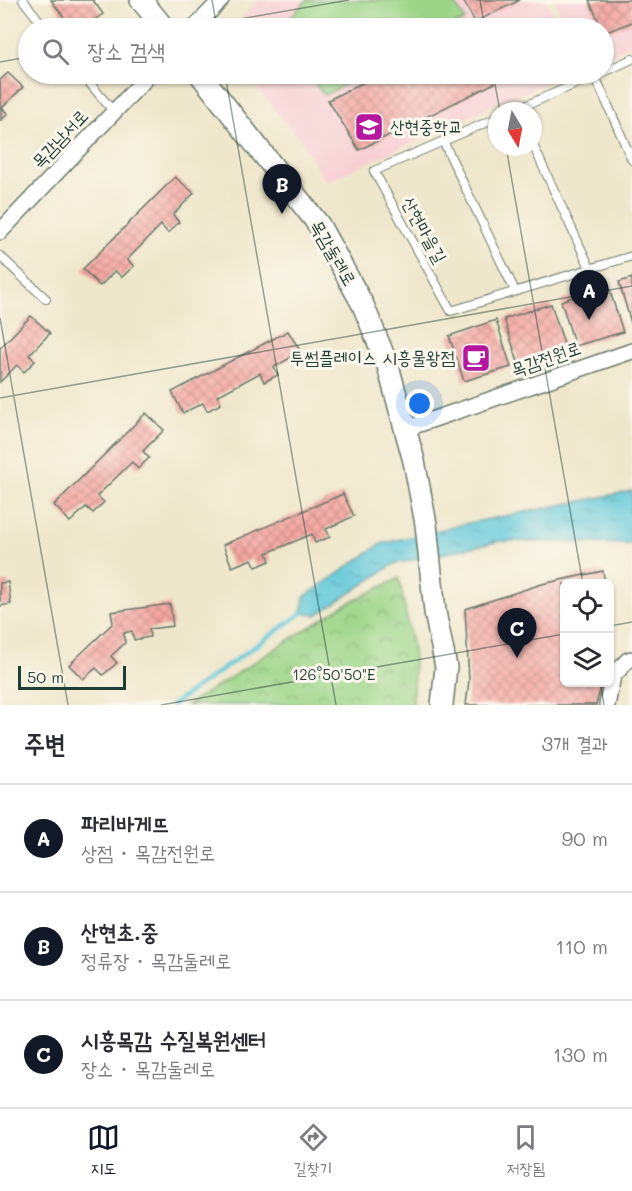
<!DOCTYPE html>
<html lang="ko">
<head>
<meta charset="utf-8">
<style>
  :root { --surface:#fff; --page:#f7f7f7; --text:#2b2b33; --muted:#7c7c81; --line:#e1e1e2; --accent:#111827 }
  body { margin:0; font-family:Mali,"Poor Story",sans-serif; background:var(--page); color:var(--text) }
  .controls { position:absolute; right:18px; bottom:18px; display:grid; overflow:hidden; border-radius:9px; box-shadow:0 2px 4px #0004 }
  .controls button { width:54px; height:54px; display:grid; place-items:center; padding:0; border:0; border-bottom:2px solid var(--line); background:var(--surface); color:var(--text); font:30px sans-serif }
  .compass { position:absolute; left:488px; top:102px; width:54px; height:54px; border-radius:50%; background:var(--surface); box-shadow:0 2px 4px #0004; rotate:170deg }
  .scale { position:absolute; left:18px; bottom:15px; width:108px; box-sizing:border-box; padding-left:6px; border:3px solid #1f3d34; border-top:0; font-size:16px; line-height:21px; white-space:nowrap; color:#1f3d34; -webkit-text-stroke:4px #fbf7ec; paint-order:stroke }
  .you { position:absolute; left:420px; top:404px; width:21px; height:21px; margin:-15px; border:4px solid #fff; border-radius:50%; background:#1a73e8; box-shadow:0 0 0 9px #1a73e833 }
  .badge { display:grid; place-items:center; width:39px; height:39px; border-radius:50%; background:var(--accent); color:#fff; font-size:20px; font-weight:700 }
  .pin { position:absolute; translate:-50% -50px; filter:drop-shadow(0 2px 3px #0008) }
  .pin::after { content:''; position:absolute; top:32px; width:21px; height:18px; background:inherit; clip-path:polygon(0 0,100% 0,50% 100%) }
  .list { margin:0; padding:0; list-style:none }
  h2 { display:flex; justify-content:space-between; align-items:center; height:78px; margin:0; padding:0 24px; font-size:26px }
  h2 small { font-size:20px; font-weight:400; color:var(--muted) }
  .list li { display:grid; grid-template-columns:39px 1fr auto; gap:18px; align-items:center; box-sizing:border-box; height:108px; padding:0 24px; border-top:2px solid var(--line) }
  .list b { display:block; font-size:22px; white-space:nowrap }
  .list p { margin:0; font-size:20px; white-space:nowrap; color:var(--muted) }
  .list em { font-size:20px; font-style:normal; color:var(--muted) }
  .icon { flex:none; width:33px; height:33px; fill:none; stroke:currentColor; stroke-width:2; stroke-linecap:round; stroke-linejoin:round }
  .map { position:relative; flex:none; width:632px; height:705px; overflow:hidden }
  .search { position:absolute; background:var(--surface); box-shadow:0 2px 4px #0004; left:18px; right:18px; top:18px; height:66px; display:flex; align-items:center; gap:15px; box-sizing:border-box; padding:0 21px; border-radius:33px; color:var(--muted); font-size:22px }
  .sheet { height:402px; background:var(--surface) }
  nav { display:flex; justify-content:space-around; align-items:center; box-sizing:border-box; height:84px; border-top:2px solid var(--line); background:var(--surface); font-size:16px; color:var(--muted) }
  nav a { display:grid; justify-items:center; gap:3px }
  nav .on { color:var(--accent) }
  .map>svg:first-child { display:block }
  .built { fill:#f7cfd3 }
  .park { fill:url(#park-crowns); stroke:#5e895e; stroke-width:1.5 }
  .pitch { fill:#9cd588; stroke:#5e895e; stroke-width:1.5 }
  .water { fill:url(#water-ripples); stroke:#3e8286; stroke-width:1.5 }
  .lines { fill:none; stroke-linecap:round; stroke-linejoin:round }
  .stream { stroke:#5ec8d9; stroke-width:4.5 }
  .building { fill:url(#building-cross-hatch) }
  .lane-casing { stroke:#687869; stroke-width:10 }
  .street-casing { stroke:#687869; stroke-width:18 }
  .secondary-casing { stroke:#687869; stroke-width:24 }
  .lane { stroke:#fff; stroke-width:8 }
  .street { stroke:#fff; stroke-width:15 }
  .secondary { stroke:#fff; stroke-width:21 }
  .ticks { fill:none; stroke:#1f3d34; stroke-width:1.5; stroke-opacity:0.45 }
  .labels { text-anchor:middle; stroke-width:6; stroke-linejoin:round; paint-order:stroke }
  .poi-label { font-size:18px; fill:#1f3d34; stroke:#fbf7ec; text-anchor:start }
  .street-label { font-size:18px; fill:#1f3d34; stroke:#fbf7ec }
  .ticks-label { font-size:15px; text-anchor:middle; fill:#1f3d34; stroke:#fbf7ec; stroke-width:6; stroke-linejoin:round; paint-order:stroke }
</style>
</head>
<body>
<div class="map">
<svg width="632" height="705" viewBox="0 0 632 705">
  <defs>
    <pattern id="park-crowns" width="20" height="18" patternUnits="userSpaceOnUse" patternTransform="scale(1.5)"><rect width="20" height="18" fill="#9cd588"/><path d="M2 6a3 3 0 1 1 6 0M12 15a3 3 0 1 1 6 0" fill="none" stroke="#7fae70"/></pattern>
    <pattern id="water-ripples" width="26" height="14" patternUnits="userSpaceOnUse" patternTransform="scale(1.5)"><rect width="26" height="14" fill="#5ec8d9"/><path d="M2 4q2-2 4 0t4 0M15 11q2-2 4 0t4 0" fill="none" stroke="#4da4b1"/></pattern>
    <pattern id="building-cross-hatch" width="8" height="8" patternUnits="userSpaceOnUse" patternTransform="scale(1.5)"><rect width="8" height="8" fill="#f6a7a2"/><path d="M0 0l8 8M0 8l8-8" fill="none" stroke="#c78985"/></pattern>
  </defs>
  <rect width="100%" height="100%" fill="#fbf7ec"/>
  <filter id="ink" filterUnits="userSpaceOnUse"><feTurbulence type="fractalNoise" baseFrequency=".0167" numOctaves="2"/><feDisplacementMap in="SourceGraphic" scale="12" xChannelSelector="R" yChannelSelector="G"/><feConvolveMatrix kernelMatrix="1 2 1 2 8 2 1 2 1" color-interpolation-filters="sRGB"/></filter>
  <filter id="wash" filterUnits="userSpaceOnUse"><feTurbulence type="fractalNoise" baseFrequency=".008" numOctaves="4" result="noise"/><feDisplacementMap in="SourceGraphic" scale="24" xChannelSelector="R" yChannelSelector="G"/><feGaussianBlur stdDeviation="1.35" result="paint"/><feColorMatrix in="noise" values="0 0 0 0 0 0 0 0 0 0 0 0 0 0 0 0 0 1.4 0 .05"/><feComposite in="paint" operator="in"/></filter>
  <g filter="url(#wash)">
    <rect width="100%" height="100%" fill="#efe7cb"/>
    <g class="built">
      <polygon points="259,0 546,0 559,28 231,28"/>
      <polygon points="555,0 632,0 632,44 604,58 604,28 567,28"/>
      <polygon points="245,74 570,74 500,102 326,182 301,141"/>
    </g>
    <polygon class="park" points="399,578 414,656 413,705 187,705 341,607"/>
    <g class="pitch">
      <polygon points="307,0 453,0 465,20 449,28 281,28"/>
      <polygon points="306,74 365,74 325,95"/>
    </g>
    <polygon class="water" points="632,491 632,544 501,541 394,564 317,615 302,613 304,597 381,544 464,524"/>
    <g class="lines">
      <polyline class="stream" points="172,705 302,613"/>
    </g>
    <g id="blocks">
      <g class="building">
        <polygon points="51,0 93,0 103,14 82,28 72,28"/>
        <polygon points="463,0 520,0 475,22"/>
        <polygon points="589,0 632,0 632,22 604,33"/>
        <polygon points="8,73 23,87 2,108 8,114 1,120 0,80"/>
        <polygon points="380,74 491,74 495,83 359,150 328,100"/>
        <polygon points="175,177 194,193 173,215 179,222 168,233 161,225 127,260 134,266 122,277 115,271 100,286 83,269"/>
        <polygon points="632,278 632,323 631,323 619,282"/>
        <polygon points="608,285 623,332 575,346 561,301"/>
        <polygon points="551,304 566,350 519,365 504,319"/>
        <polygon points="31,316 50,333 29,355 35,361 24,372 17,365 0,382 0,348"/>
        <polygon points="496,320 511,367 464,381 449,336"/>
        <polygon points="288,331 301,352 274,367 278,375 264,382 260,373 217,396 221,404 207,411 203,403 183,413 172,392"/>
        <polygon points="146,413 164,430 143,451 149,458 138,469 132,462 97,496 104,502 93,513 86,507 70,522 54,505"/>
        <polygon points="343,494 354,516 326,529 330,537 315,543 312,534 267,553 270,561 256,567 252,559 232,567 223,545"/>
        <polygon points="603,571 605,584 564,584 564,682 602,682 596,705 466,705 469,680 465,609 542,584"/>
        <polygon points="8,582 11,604 0,606 0,583"/>
        <polygon points="170,604 173,626 149,629 150,637 134,640 132,631 124,633 125,643 111,656 117,663 103,675 96,668 83,679 69,665 113,623 111,612"/>
        <polygon points="610,630 613,649 610,658"/>
      </g>
    </g>
  </g>
  <g filter="url(#ink)">
    <use href="#blocks" fill-opacity="0" stroke="#687869" stroke-width="1.5"/>
    <g class="lines">
      <g class="lane-casing">
        <g id="lane">
          <polyline points="23,0 45,28"/>
          <polyline points="604,72 632,59"/>
          <polyline points="82,74 113,111"/>
          <polyline points="595,76 632,160"/>
          <polyline points="513,111 599,74"/>
          <polyline points="497,118 374,171 451,311 632,256"/>
          <polyline points="443,141 515,291"/>
          <polyline points="533,145 590,268"/>
          <polyline points="0,256 46,299"/>
        </g>
      </g>
      <g class="street-casing">
        <g id="street">
          <polyline points="194,28 221,0"/>
          <polyline points="0,232 150,74"/>
          <polyline points="405,429 632,351"/>
          <polyline points="607,705 613,676 628,660 632,659"/>
        </g>
      </g>
      <g class="secondary-casing">
        <g id="secondary">
          <polyline points="141,0 164,28"/>
          <polyline points="200,74 319,225 363,305 388,366 414,461 426,524 435,612 446,667 442,705"/>
        </g>
      </g>
      <use href="#lane" class="lane"/>
      <use href="#street" class="street"/>
      <use href="#secondary" class="secondary"/>
    </g>
  </g>
  <path class="ticks" d="M212 0 217 28M480 0 485 28M188 28 349 0M0 62 28 57M225 74 336 705M493 74 500 111M506 147 583 584M0 318 68 705M0 398 632 286M610 626 632 622M600 682 604 705M161 705 564 634"/>
  <defs>
    <g id="school-square" transform="scale(1.5)"><rect x="-9" y="-9" width="18" height="18" rx="4" fill="#b5179e" stroke="#fbf7ec"/><path d="M0-5L7-2L0 1L-7-2ZM-4 1L0 2.5L4 1V4Q0 6-4 4Z" fill="#fff"/></g>
    <g id="cafe-square" transform="scale(1.5)"><rect x="-9" y="-9" width="18" height="18" rx="4" fill="#b5179e" stroke="#fbf7ec"/><path d="M-5.5-4.5H6V0H3Q3 3.5 0 3.5H-2.5Q-5.5 3.5-5.5 0ZM3-3.2v2h1.7v-2ZM-6 4.5H4V6H-6Z" fill="#fff"/></g>
  </defs>
  <g fill-rule="evenodd">
    <use href="#school-square" x="369" y="127"/>
    <use href="#cafe-square" x="476" y="358"/>
  </g>
  <g class="labels">
    <g class="poi-label">
      <text x="390" y="133">산현중학교</text>
      <text x="455" y="364" text-anchor="end">투썸플레이스 시흥물왕점</text>
    </g>
    <g class="street-label">
      <text transform="translate(60 139) rotate(-47)" y="6">목감남서로</text>
      <text transform="translate(424 230) rotate(61)" y="6">산현마을길</text>
      <text transform="translate(333 253) rotate(60)" y="6">목감둘레로</text>
      <text transform="translate(546 359) rotate(-19)" y="6">목감전원로</text>
    </g>
  </g>
  <g class="ticks-label">
    <text x="334" y="680">126°50'50"E</text>
  </g>
</svg>
<div class="controls">
<button><svg class="icon" aria-label="locate" viewBox="0 0 24 24"><circle cx="12" cy="12" r="6"/><path d="M12 2v4M12 18v4M2 12h4M18 12h4"/></svg></button>
<button><svg class="icon" aria-label="layers" viewBox="0 0 24 24"><path d="M12 4l9 5-9 5-9-5zM3 14l9 5 9-5"/></svg></button>
</div>
<svg class="compass" viewBox="-18 -18 36 36"><path d="M0-13l5 13h-10z" fill="#e53935"/><path d="M0 13l5-13h-10z" fill="#7c7c81"/></svg>
<div class="scale">50 m</div>
<div class="you"></div>
<div class="pin badge" style="left:589px;top:320px">A</div>
<div class="pin badge" style="left:282px;top:214px">B</div>
<div class="pin badge" style="left:517px;top:658px">C</div>
<div class="search"><svg class="icon" aria-label="search" viewBox="0 0 24 24"><circle cx="10" cy="10" r="6"/><path d="M15 15l6 6"/></svg>장소 검색</div>
</div>
<section class="sheet">
<h2>주변<small>3개 결과</small></h2>
<ul class="list">
<li><span class="badge">A</span><div><b>파리바게뜨</b><p>상점 · 목감전원로</p></div><em>90 m</em></li>
<li><span class="badge">B</span><div><b>산현초.중</b><p>정류장 · 목감둘레로</p></div><em>110 m</em></li>
<li><span class="badge">C</span><div><b>시흥목감 수질복원센터</b><p>장소 · 목감둘레로</p></div><em>130 m</em></li>
</ul>
</section>
<nav>
<a class="on"><svg class="icon" aria-label="map" viewBox="0 0 24 24"><path d="M3 6l6-2 6 2 6-2v14l-6 2-6-2-6 2zM9 4v14M15 6v14"/></svg>지도</a>
<a><svg class="icon" aria-label="directions" viewBox="0 0 24 24"><path d="M12 3l9 9-9 9-9-9zM9 14v-3h6M13 9l2 2-2 2"/></svg>길찾기</a>
<a><svg class="icon" aria-label="saved" viewBox="0 0 24 24"><path d="M7 4h10v16l-5-4-5 4z"/></svg>저장됨</a>
</nav>
</body>
</html>
